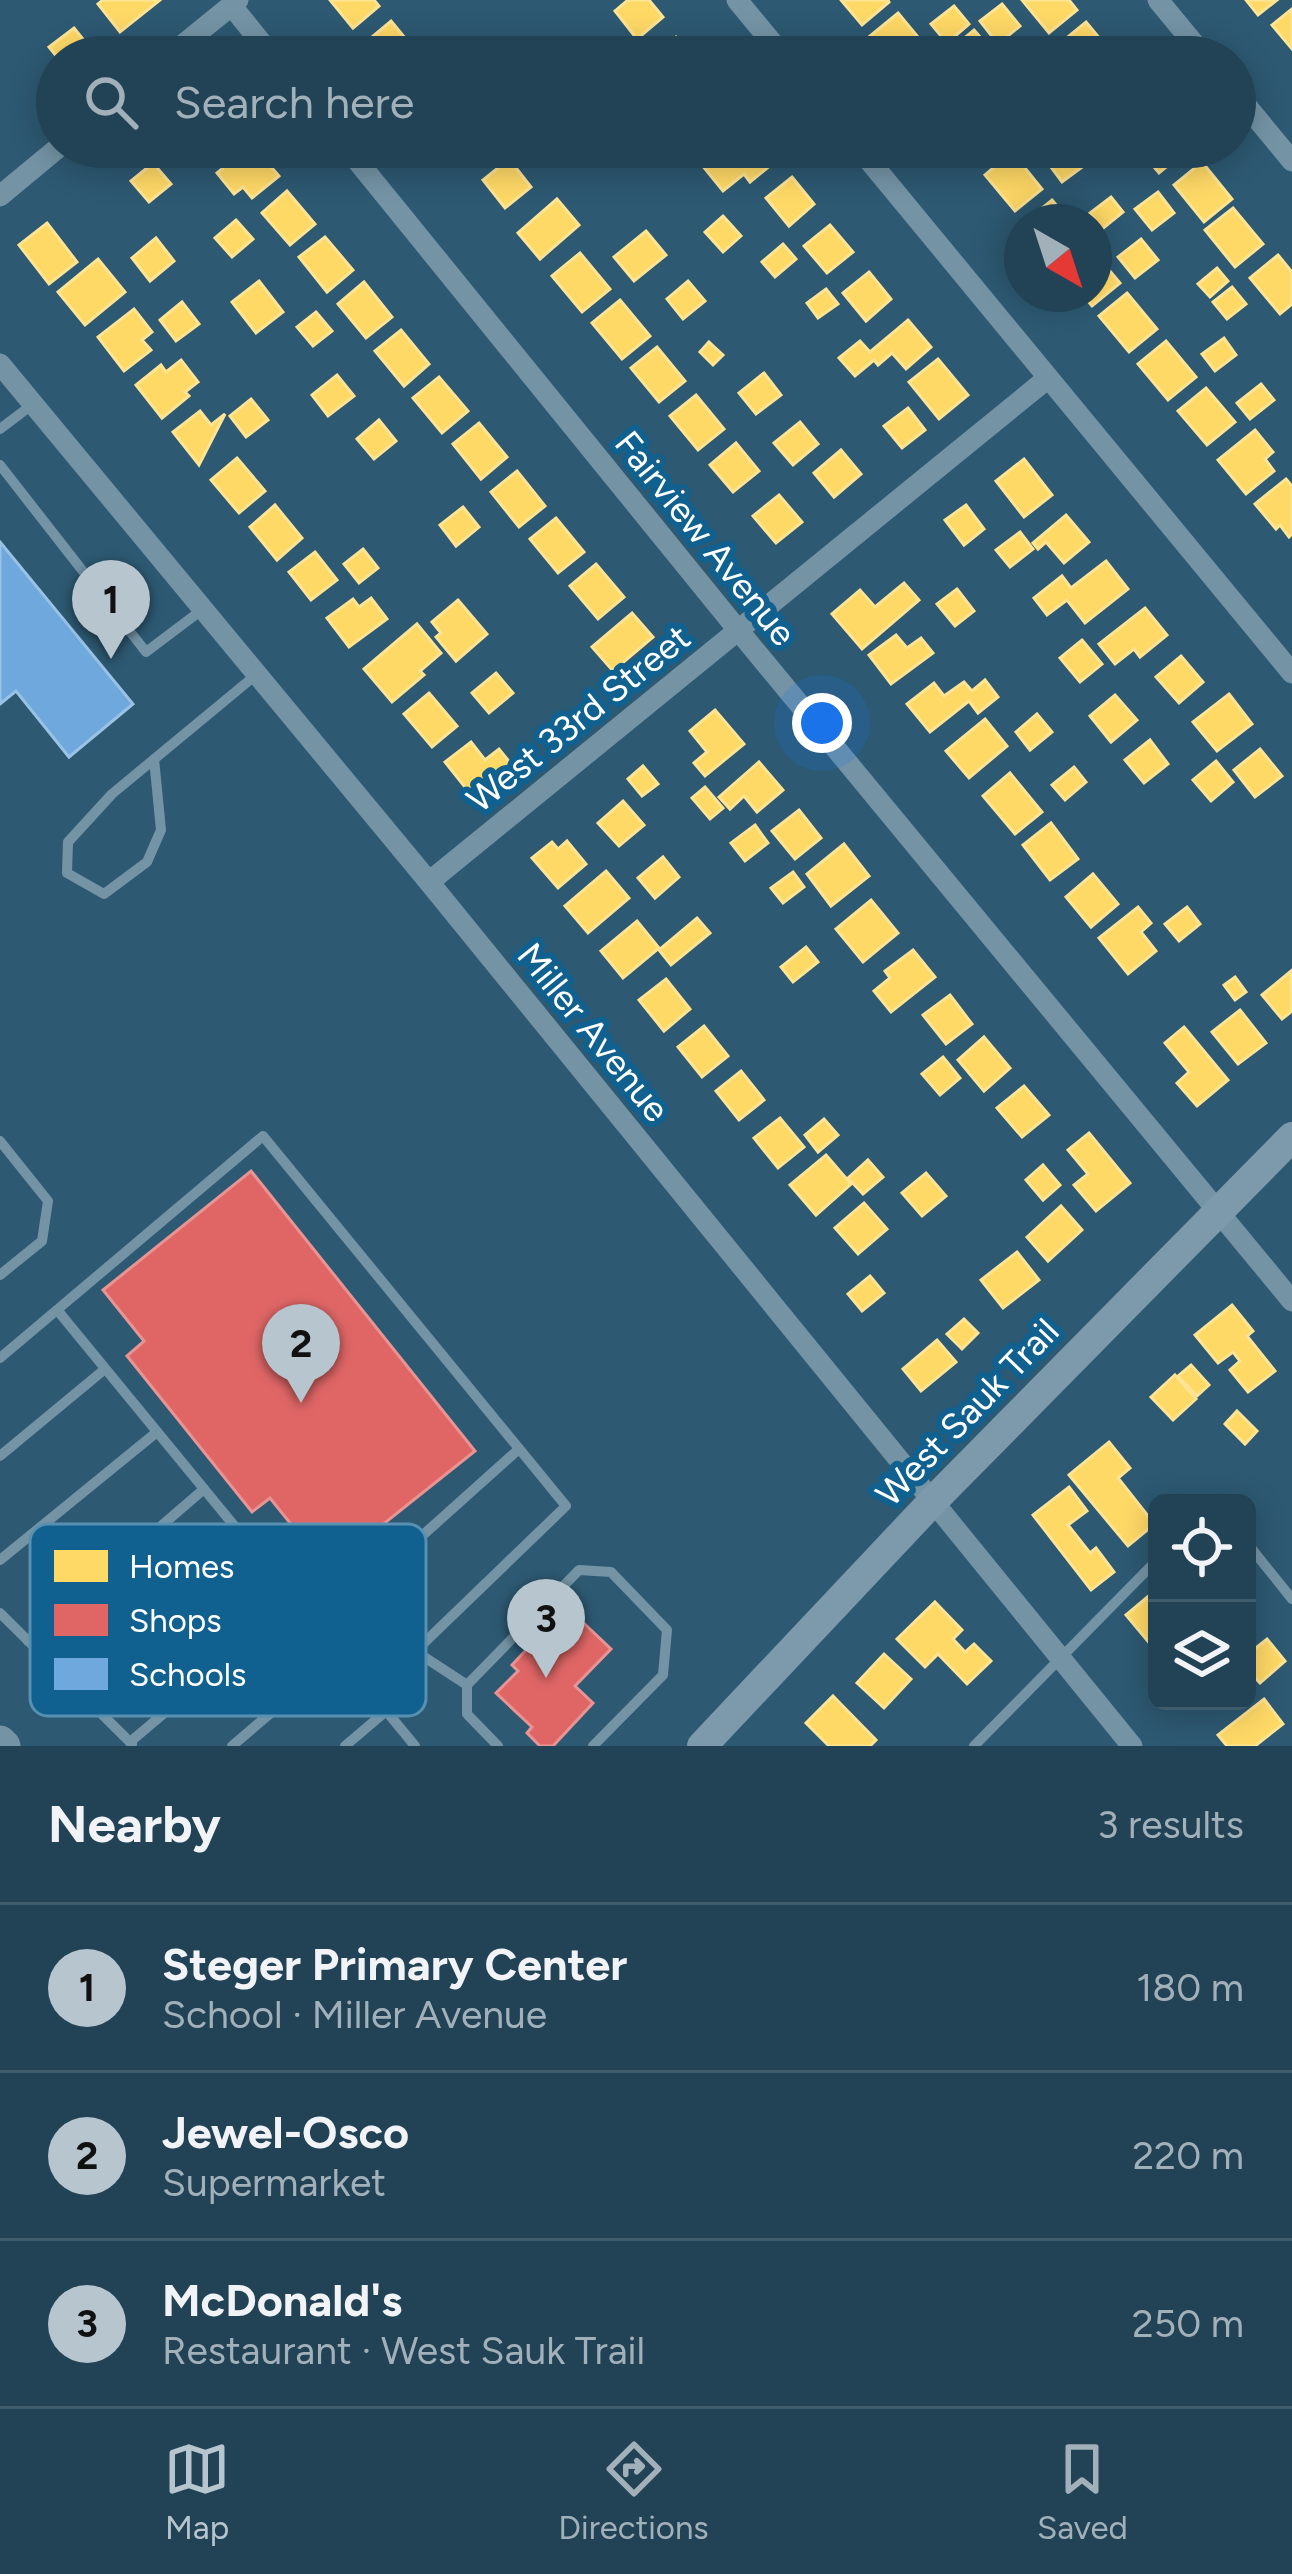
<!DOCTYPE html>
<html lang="en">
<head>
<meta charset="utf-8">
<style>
  :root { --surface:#224356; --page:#2a4a5c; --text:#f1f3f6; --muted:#a2b0b9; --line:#3f5c6c; --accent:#b6c5ce }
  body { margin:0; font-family:Figtree,sans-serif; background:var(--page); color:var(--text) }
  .controls { position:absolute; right:36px; bottom:36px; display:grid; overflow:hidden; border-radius:18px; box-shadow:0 6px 30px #0003 }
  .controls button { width:108px; height:108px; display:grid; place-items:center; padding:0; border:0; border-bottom:3px solid var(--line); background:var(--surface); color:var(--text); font:60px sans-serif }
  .compass { position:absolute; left:1004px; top:204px; width:108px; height:108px; border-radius:50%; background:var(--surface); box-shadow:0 6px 30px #0003; rotate:141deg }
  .you { position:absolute; left:822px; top:723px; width:42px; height:42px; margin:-30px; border:9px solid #fff; border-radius:50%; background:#1a73e8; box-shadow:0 0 0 18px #1a73e833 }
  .badge { display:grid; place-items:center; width:78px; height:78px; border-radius:50%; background:var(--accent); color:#111; font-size:39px; font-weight:700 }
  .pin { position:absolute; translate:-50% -99px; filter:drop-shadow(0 3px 6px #0008) }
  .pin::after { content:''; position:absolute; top:63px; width:42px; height:36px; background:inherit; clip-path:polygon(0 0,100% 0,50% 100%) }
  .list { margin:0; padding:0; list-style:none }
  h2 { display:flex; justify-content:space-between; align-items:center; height:156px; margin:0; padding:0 48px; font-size:51px }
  h2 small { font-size:39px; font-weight:400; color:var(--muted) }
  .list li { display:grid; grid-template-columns:78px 1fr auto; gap:36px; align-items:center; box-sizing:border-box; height:168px; padding:0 48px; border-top:3px solid var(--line) }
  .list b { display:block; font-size:45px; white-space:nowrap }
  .list p { margin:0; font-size:39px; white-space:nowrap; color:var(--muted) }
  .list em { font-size:39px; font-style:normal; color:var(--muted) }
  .icon { flex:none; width:66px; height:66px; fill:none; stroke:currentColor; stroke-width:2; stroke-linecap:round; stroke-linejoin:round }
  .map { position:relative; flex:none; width:1292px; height:1746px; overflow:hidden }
  .search { position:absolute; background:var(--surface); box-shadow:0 6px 30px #0003; left:36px; right:36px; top:36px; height:132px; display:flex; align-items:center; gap:30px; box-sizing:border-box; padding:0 42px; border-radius:66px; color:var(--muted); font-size:45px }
  .sheet { height:660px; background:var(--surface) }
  nav { display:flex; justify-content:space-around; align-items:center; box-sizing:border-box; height:168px; border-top:3px solid var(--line); background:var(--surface); font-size:33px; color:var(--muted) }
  nav a { display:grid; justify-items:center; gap:6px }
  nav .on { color:var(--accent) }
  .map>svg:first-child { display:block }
  .homes { fill:#ffd966; stroke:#ffe494; stroke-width:3 }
  .shops { fill:#e06666; stroke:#e99494; stroke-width:3 }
  .schools { fill:#6fa8dc; stroke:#9ac2e6; stroke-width:3 }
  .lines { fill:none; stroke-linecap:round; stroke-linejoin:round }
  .lane { stroke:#7494a6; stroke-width:10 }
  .street { stroke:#7494a6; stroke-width:21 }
  .secondary { stroke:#7c9aab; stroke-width:30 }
  .primary { stroke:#7493a5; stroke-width:33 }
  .labels { text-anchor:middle; stroke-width:12; stroke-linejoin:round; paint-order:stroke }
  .street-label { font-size:36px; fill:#fff; stroke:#10618f }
  .key { fill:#10618f; stroke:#5890b1; stroke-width:3 }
  .key-label { font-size:33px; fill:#fff }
</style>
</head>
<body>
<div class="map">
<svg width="1292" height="1746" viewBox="0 0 1292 1746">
  <rect width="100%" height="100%" fill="#2d5972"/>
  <g class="homes">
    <polygon points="103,0 160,0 120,32 98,4"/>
    <polygon points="330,0 374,0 379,6 353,28"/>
    <polygon points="628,0 649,0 663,17 637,39 615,11"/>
    <polygon points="841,0 888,0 889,2 862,25"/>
    <polygon points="1022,0 1069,0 1077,10 1049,33"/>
    <polygon points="1246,0 1277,0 1258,15"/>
    <polygon points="1002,4 1020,26 998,44 980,21"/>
    <polygon points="954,6 969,24 947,43 931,24"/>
    <polygon points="1292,9 1292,49 1272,25"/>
    <polygon points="898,13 928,49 918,57 887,57 870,36"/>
    <polygon points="391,21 419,55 417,57 378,57 366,42"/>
    <polygon points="1086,22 1115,57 1068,57 1058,45"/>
    <polygon points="74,28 94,53 88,57 57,57 49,47"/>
    <polygon points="974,30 994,53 990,57 956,57 950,50"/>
    <polygon points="676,37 693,57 652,57"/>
    <polygon points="248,147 254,147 279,176 252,198 243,187 234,194 217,173"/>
    <polygon points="450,147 484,147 464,164"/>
    <polygon points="712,147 767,147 777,160 750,182 744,174 723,191 697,159"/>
    <polygon points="963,147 998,147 977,165"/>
    <polygon points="1137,147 1184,147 1187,150 1159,173"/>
    <polygon points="1068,149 1081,168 1062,182 1048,163"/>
    <polygon points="1012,152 1042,189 1015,211 985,175"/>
    <polygon points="509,159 531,187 505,208 483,180"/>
    <polygon points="1202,162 1232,199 1204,222 1174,185"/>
    <polygon points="153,163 171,184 149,202 131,181"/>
    <polygon points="792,177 814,204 789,226 766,198"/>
    <polygon points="287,191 315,224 290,245 262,213"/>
    <polygon points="1158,192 1174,213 1152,230 1135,209"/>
    <polygon points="1111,197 1123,212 1102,229 1090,213"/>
    <polygon points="557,199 579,225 540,259 518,233"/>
    <polygon points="1052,200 1070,222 1025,222"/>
    <polygon points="1233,208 1263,244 1235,267 1205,230"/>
    <polygon points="723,216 741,236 723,252 705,232"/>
    <polygon points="236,220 253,239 232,257 215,238"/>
    <polygon points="47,223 77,262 49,284 19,245"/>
    <polygon points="830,225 853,252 827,273 804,246"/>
    <polygon points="646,231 666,255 634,281 614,257"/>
    <polygon points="325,237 353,270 327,292 299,257"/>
    <polygon points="156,238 174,261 150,281 132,258"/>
    <polygon points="1141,239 1158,260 1135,278 1118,257"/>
    <polygon points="783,244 796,259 775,277 762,262"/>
    <polygon points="1094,252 1120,283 1092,306 1082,294 1094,294"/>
    <polygon points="580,253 610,289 582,312 552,276"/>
    <polygon points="1278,255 1292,272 1292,304 1280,314 1250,278"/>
    <polygon points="98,259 125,292 85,325 58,292"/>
    <polygon points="1217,268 1228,281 1210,297 1198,284"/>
    <polygon points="869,272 891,299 866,321 843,293"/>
    <polygon points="259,281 283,312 256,333 232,302"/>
    <polygon points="688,281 705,301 683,319 667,299"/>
    <polygon points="364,282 392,317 366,338 338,304"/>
    <polygon points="1232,287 1246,304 1227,319 1213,302"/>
    <polygon points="826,289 838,304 818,318 807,303"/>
    <polygon points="1127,293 1157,329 1129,352 1099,316"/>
    <polygon points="620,300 650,336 622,359 592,323"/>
    <polygon points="182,302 199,324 176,341 160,320"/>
    <polygon points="134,309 152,332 142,340 151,350 124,371 98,337"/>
    <polygon points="316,312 332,331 313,346 297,327"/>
    <polygon points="908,320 931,347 906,369 892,353 878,365 874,360 855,376 839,358 860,341 870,352"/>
    <polygon points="401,330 429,364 404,386 375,351"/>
    <polygon points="1224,338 1236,355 1215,371 1202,354"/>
    <polygon points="1166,341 1196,377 1168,400 1138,364"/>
    <polygon points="709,342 723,355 713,365 700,352"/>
    <polygon points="657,347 685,381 659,402 631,368"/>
    <polygon points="938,359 968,395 939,419 909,382"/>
    <polygon points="181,360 198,382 185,392 189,396 162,418 136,385 161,365 166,372"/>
    <polygon points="764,373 781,395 756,414 739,393"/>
    <polygon points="337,375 354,396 328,416 312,395"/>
    <polygon points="439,377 468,411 442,433 413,398"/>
    <polygon points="1261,384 1274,400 1250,419 1237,403"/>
    <polygon points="1206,388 1235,422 1207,445 1178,411"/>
    <polygon points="696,395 724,429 698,450 670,416"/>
    <polygon points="251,399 268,420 246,437 230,416"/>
    <polygon points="908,408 925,430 902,448 884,426"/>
    <polygon points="200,411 211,425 225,414 199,465 173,432"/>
    <polygon points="379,420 396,441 374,459 357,439"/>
    <polygon points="800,422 818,444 793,465 774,443"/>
    <polygon points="479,423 507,457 481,479 453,444"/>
    <polygon points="1255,430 1273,452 1265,459 1274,471 1246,494 1218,460"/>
    <polygon points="736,443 759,471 733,492 710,465"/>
    <polygon points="841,450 861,474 834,497 814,473"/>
    <polygon points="237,458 265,491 239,513 211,480"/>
    <polygon points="1024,459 1052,495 1024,517 996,481"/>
    <polygon points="517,471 545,506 519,527 491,492"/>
    <polygon points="1286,479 1292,486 1292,534 1289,537 1280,525 1276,529 1255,504"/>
    <polygon points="779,495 802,522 776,543 753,516"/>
    <polygon points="275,505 302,538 277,560 250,527"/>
    <polygon points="966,505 984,529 964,545 945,520"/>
    <polygon points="463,507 479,527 456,546 440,525"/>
    <polygon points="1066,515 1089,542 1064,563 1046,542 1038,549 1033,543"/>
    <polygon points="556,518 584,552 558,573 530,539"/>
    <polygon points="1020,532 1033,549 1010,567 996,550"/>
    <polygon points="363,549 378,568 359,583 344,564"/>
    <polygon points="315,552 337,580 311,600 289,572"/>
    <polygon points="1106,561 1128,589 1085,623 1067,600 1047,615 1034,598 1062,576 1071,588"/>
    <polygon points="596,564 624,597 598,619 570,586"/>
    <polygon points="904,583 919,600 862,649 832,614 860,590 875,607"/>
    <polygon points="957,589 974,611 955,626 937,604"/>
    <polygon points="371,598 387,619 349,647 327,618 353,599 359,607"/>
    <polygon points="458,600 487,634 456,661 436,637 441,633 432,622"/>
    <polygon points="1145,608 1167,635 1140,657 1134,649 1115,664 1099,644"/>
    <polygon points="632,613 653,637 613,671 592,647"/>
    <polygon points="417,624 441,653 420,671 424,675 392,702 364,669"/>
    <polygon points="896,635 907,648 921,638 933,653 891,684 869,655"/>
    <polygon points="1082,640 1102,664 1080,682 1060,658"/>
    <polygon points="1181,656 1203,682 1179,703 1156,677"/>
    <polygon points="496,673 513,693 489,713 472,693"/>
    <polygon points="985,680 998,697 978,713 969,701 930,732 907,704 934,683 944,696 964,682 972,691"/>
    <polygon points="429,693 457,726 432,747 404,714"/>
    <polygon points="1229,694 1252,724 1217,751 1193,722"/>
    <polygon points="1115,695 1137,720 1111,742 1090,716"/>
    <polygon points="715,710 744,744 705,776 694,763 707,752 690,731"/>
    <polygon points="1037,714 1052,732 1030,750 1016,732"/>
    <polygon points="985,719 1007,746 969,778 946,751"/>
    <polygon points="1150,740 1168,764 1144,783 1125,760"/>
    <polygon points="471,742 485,760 499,749 512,765 472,796 445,762"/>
    <polygon points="1260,749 1282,776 1255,797 1234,770"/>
    <polygon points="1216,761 1233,782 1211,801 1193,780"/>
    <polygon points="759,762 783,790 757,812 744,796 730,809 719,797"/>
    <polygon points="643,766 658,784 642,796 628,779"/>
    <polygon points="1074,767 1086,782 1065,800 1052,785"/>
    <polygon points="1010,773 1042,812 1015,834 983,796"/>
    <polygon points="705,787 723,808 710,819 692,798"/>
    <polygon points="623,801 644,825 619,846 598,823"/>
    <polygon points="799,810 821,838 795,859 772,831"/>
    <polygon points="1051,823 1078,859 1050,880 1023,845"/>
    <polygon points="755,825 768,843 745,861 731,843"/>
    <polygon points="567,841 586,864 558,888 532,858 552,842 558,849"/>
    <polygon points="844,844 869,876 831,906 807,874"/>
    <polygon points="663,857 679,877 655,898 638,878"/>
    <polygon points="606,871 629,898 588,933 565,906"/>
    <polygon points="793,872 804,887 783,903 771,888"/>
    <polygon points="1093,874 1118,904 1091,927 1066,897"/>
    <polygon points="871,900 898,933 863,962 836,929"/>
    <polygon points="1138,907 1151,923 1141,932 1156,951 1128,974 1099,938"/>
    <polygon points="1187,907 1200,924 1179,941 1165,924"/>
    <polygon points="697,918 710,933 671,965 659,950"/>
    <polygon points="637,921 659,948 623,978 601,951"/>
    <polygon points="806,947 818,962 793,982 781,967"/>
    <polygon points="913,950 935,977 891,1012 874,991 890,978 885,971"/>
    <polygon points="1291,971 1292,1011 1282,1019 1262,995"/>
    <polygon points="1235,977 1246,992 1235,1000 1224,985"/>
    <polygon points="666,979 690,1009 664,1031 639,1000"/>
    <polygon points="950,995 972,1024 946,1044 923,1015"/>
    <polygon points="1240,1010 1266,1043 1238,1064 1212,1032"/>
    <polygon points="704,1026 728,1056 702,1077 678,1047"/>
    <polygon points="1184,1027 1228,1080 1197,1106 1177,1083 1189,1072 1165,1043"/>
    <polygon points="984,1037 1010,1068 984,1091 958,1060"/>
    <polygon points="943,1057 960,1078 940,1095 922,1074"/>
    <polygon points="741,1071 764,1100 739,1120 716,1091"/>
    <polygon points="1024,1086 1049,1115 1022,1137 997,1108"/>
    <polygon points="780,1118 804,1147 778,1168 754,1138"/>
    <polygon points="824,1119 838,1135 818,1152 805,1135"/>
    <polygon points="1089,1133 1130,1183 1096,1211 1074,1185 1088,1174 1068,1150"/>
    <polygon points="826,1155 851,1184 816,1215 790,1185"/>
    <polygon points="868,1160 883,1177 863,1194 848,1178"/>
    <polygon points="1043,1165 1060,1185 1043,1200 1026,1180"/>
    <polygon points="926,1173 946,1196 922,1216 902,1193"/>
    <polygon points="864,1203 887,1229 858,1254 835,1228"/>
    <polygon points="1061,1206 1082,1230 1048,1261 1027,1237"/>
    <polygon points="1017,1252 1039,1280 1003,1308 981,1280"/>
    <polygon points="870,1276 884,1293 862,1311 848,1294"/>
    <polygon points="1232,1305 1253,1331 1247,1336 1275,1371 1248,1392 1230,1370 1240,1361 1233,1352 1218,1363 1195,1335"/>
    <polygon points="964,1319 978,1333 962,1349 947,1334"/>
    <polygon points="937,1340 956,1362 921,1391 903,1369"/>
    <polygon points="1191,1365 1209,1385 1197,1396 1178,1376"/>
    <polygon points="1175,1375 1196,1399 1173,1420 1151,1397"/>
    <polygon points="1237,1411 1257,1431 1245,1444 1225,1424"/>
    <polygon points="1109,1442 1130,1468 1118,1478 1148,1516 1157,1509 1157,1522 1128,1546 1069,1475"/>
    <polygon points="1069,1487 1087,1511 1068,1525 1090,1553 1096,1548 1114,1572 1091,1590 1033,1515"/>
    <polygon points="1157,1589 1157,1652 1126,1615"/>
    <polygon points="935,1602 962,1630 953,1639 965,1652 974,1644 991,1661 967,1684 938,1654 925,1667 897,1639"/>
    <polygon points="1267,1639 1285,1661 1260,1683 1247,1669 1247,1655"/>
    <polygon points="884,1654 911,1679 884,1708 857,1683"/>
    <polygon points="833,1696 876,1740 870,1746 829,1746 806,1723"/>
    <polygon points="1264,1699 1283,1724 1255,1746 1227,1746 1218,1735"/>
  </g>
  <g class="shops">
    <polygon points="251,1171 475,1451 327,1569 270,1498 252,1512 127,1356 144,1341 103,1290"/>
    <polygon points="571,1611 611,1649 575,1686 593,1703 553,1746 540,1746 527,1733 532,1727 496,1693 518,1671 512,1665 559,1615 563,1619"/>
  </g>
  <polygon class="schools" points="0,542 133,704 69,757 16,691 0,704"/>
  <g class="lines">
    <g class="lane">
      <polyline points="0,429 33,404"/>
      <polyline points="0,465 146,652 203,609"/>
      <polyline points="154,759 161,830 147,862 104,894 67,873 68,842 112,794 257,674"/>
      <polyline points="0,1141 48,1201 42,1241 0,1275"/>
      <polyline points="58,1311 415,1746"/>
      <polyline points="0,1358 263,1136 566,1506 371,1694"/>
      <polyline points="0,1456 105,1369"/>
      <polyline points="1213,1503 1214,1503"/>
      <polyline points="1247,1543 1292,1599"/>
      <polyline points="0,1560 157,1432"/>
      <polyline points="0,1613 132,1744"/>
      <polyline points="318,1629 519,1449"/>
      <polyline points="28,1641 204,1489"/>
      <polyline points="415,1651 467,1685"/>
      <polyline points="80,1693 252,1548"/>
      <polyline points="130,1742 296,1602"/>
      <polyline points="232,1746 339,1655"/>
      <polyline points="345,1746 385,1712"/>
      <polyline points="498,1746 467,1714 467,1685 579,1570 611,1572 667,1630 663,1675 593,1746"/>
      <polyline points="974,1746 1157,1560"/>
    </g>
    <g class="street">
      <polyline points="737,0 784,57"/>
      <polyline points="1158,0 1205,57"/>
      <polyline points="231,5 273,57"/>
      <polyline points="168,57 238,0"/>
      <polyline points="1235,92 1292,161"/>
      <polyline points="346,147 738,630 1292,1301"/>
      <polyline points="858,147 1292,673"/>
      <polyline points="0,196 59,147"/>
      <polyline points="0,364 429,882 1132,1746"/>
      <polyline points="429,882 1048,378"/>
    </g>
    <polyline class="secondary" points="702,1746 932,1502 1292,1137"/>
    <polyline class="primary" points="0,1742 4,1746"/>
  </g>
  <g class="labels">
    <g class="street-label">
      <text transform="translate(706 538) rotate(51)" y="13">Fairview Avenue</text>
      <text transform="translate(578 718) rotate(-39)" y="13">West 33rd Street</text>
      <text transform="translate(594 1032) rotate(51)" y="13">Miller Avenue</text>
      <text transform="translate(967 1412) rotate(-46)" y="13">West Sauk Trail</text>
    </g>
  </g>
  <rect x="30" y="1524" width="396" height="192" rx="18" class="key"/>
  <rect x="54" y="1550" width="54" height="32" fill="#ffd966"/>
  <rect x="54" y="1604" width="54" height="32" fill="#e06666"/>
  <rect x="54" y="1658" width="54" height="32" fill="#6fa8dc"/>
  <g class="key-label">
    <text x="129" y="1578">Homes</text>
    <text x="129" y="1632">Shops</text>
    <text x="129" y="1686">Schools</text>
  </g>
</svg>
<div class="controls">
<button><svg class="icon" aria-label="locate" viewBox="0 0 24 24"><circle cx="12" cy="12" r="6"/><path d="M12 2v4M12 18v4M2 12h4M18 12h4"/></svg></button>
<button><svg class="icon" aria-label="layers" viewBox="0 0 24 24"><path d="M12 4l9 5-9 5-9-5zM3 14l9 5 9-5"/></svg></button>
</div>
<svg class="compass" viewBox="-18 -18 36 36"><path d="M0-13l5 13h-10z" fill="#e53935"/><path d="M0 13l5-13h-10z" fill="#a2b0b9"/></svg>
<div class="you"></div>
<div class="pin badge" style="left:111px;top:659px">1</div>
<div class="pin badge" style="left:301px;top:1403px">2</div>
<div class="pin badge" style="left:546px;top:1678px">3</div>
<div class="search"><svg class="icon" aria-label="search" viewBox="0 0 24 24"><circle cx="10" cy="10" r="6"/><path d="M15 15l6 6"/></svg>Search here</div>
</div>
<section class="sheet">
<h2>Nearby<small>3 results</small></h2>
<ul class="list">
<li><span class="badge">1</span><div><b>Steger Primary Center</b><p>School · Miller Avenue</p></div><em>180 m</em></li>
<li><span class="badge">2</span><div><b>Jewel-Osco</b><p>Supermarket</p></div><em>220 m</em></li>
<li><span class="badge">3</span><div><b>McDonald's</b><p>Restaurant · West Sauk Trail</p></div><em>250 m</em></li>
</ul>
</section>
<nav>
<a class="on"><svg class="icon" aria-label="map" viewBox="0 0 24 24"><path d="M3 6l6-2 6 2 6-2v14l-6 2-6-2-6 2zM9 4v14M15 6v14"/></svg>Map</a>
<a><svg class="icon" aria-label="directions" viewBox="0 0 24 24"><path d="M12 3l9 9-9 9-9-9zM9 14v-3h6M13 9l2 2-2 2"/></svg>Directions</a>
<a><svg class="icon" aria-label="saved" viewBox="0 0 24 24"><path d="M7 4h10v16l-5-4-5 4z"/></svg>Saved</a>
</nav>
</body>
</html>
